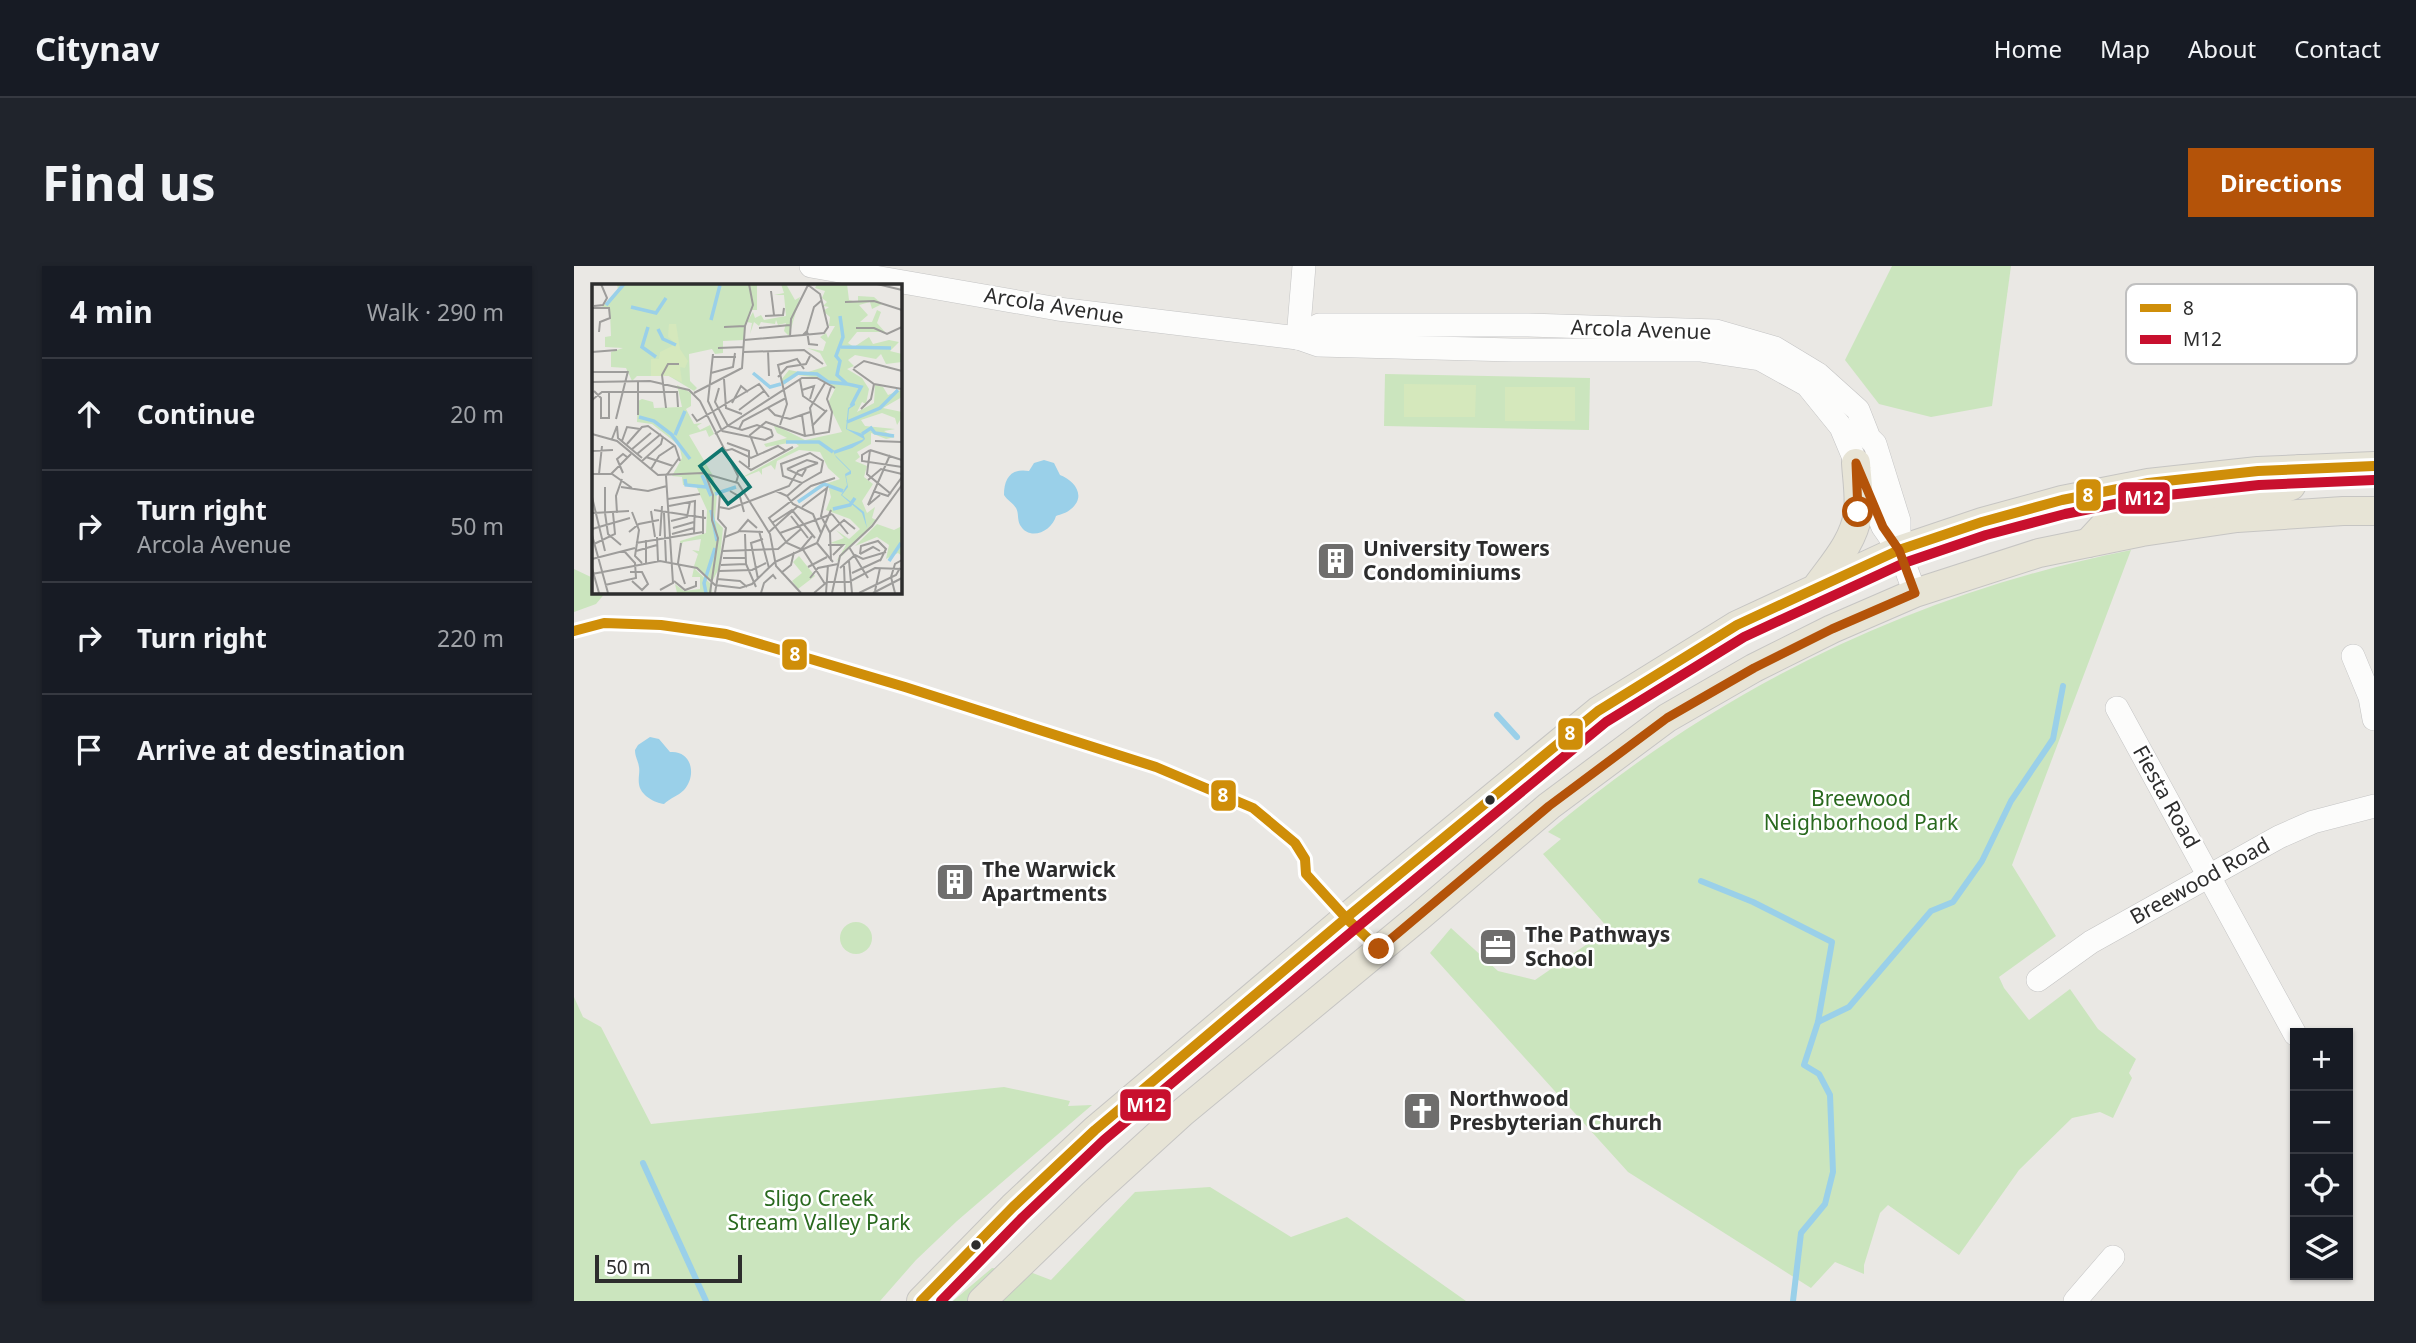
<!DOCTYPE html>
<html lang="en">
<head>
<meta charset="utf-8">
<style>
  :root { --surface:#171b24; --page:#20242c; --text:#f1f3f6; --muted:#9ea1a6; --line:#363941; --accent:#b45309 }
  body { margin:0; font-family:"Noto Sans",sans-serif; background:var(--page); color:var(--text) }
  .controls { position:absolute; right:21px; bottom:21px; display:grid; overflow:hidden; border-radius:0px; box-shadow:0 2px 5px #0004 }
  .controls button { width:63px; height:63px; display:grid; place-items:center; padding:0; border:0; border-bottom:2px solid var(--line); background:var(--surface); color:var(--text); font:35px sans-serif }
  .scale { position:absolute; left:21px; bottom:18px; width:147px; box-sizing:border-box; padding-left:7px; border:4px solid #2d2d2d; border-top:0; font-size:19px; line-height:24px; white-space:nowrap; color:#2d2d2d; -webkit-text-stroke:5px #fff; paint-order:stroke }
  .stop { position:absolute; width:21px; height:21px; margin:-16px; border:5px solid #b45309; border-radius:50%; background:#fff }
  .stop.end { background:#b45309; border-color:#fff; box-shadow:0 2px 7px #0008 }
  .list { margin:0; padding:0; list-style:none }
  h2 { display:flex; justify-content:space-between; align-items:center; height:91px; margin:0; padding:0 28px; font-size:30px }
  h2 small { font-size:23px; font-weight:400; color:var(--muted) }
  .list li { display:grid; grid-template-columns:46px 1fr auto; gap:21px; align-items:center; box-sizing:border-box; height:112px; padding:0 28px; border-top:2px solid var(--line) }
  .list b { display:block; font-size:26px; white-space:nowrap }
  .list p { margin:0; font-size:23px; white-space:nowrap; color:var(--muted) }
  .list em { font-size:23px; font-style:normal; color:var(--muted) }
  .icon { flex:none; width:38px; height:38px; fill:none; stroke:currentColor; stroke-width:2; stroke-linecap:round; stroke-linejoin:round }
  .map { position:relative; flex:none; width:1800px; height:1035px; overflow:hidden; border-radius:0px }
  header { display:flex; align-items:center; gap:42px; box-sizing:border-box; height:98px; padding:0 35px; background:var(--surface); border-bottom:2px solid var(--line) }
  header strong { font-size:33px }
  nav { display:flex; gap:38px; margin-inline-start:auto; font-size:24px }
  .intro { display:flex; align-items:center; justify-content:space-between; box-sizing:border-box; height:168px; padding:0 42px }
  h1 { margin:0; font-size:49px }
  .button { padding:18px 32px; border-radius:0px; background:var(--accent); color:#fff; font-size:24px; font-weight:700 }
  main { display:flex; gap:42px; padding:0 42px }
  aside { flex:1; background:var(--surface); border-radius:0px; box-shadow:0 2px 5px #0004 }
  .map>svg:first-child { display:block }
  .green { fill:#cbe5be }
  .pitch { fill:#d5e8bc }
  .water { fill:#9ad0e9 }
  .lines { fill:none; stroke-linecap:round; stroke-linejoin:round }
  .stream { stroke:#9ad0e9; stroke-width:6 }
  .minor-casing { stroke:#c4c4c4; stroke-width:24 }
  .major-casing { stroke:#c6c5c3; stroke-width:30 }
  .minor { stroke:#fcfcfb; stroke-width:23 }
  .major { stroke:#e7e4d6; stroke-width:28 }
  .bus-1-casing { stroke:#fff; stroke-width:16 }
  .bus-2-casing { stroke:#fff; stroke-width:16 }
  .bus-1 { stroke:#cf8e09; stroke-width:10 }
  .bus-2 { stroke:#c8102e; stroke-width:10 }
  .route { stroke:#b45309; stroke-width:9 }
  .bus-dot { fill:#2d2d2d; stroke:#fff; stroke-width:2.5 }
  .labels { text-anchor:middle; stroke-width:5; stroke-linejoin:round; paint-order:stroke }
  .street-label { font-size:21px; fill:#2d2d2d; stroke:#fff }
  .poi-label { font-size:21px; font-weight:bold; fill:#2d2d2d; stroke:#fff; text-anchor:start }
  .park-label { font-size:21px; fill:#29691e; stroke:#fff }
  .inset-river { fill:none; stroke:#9ad0e9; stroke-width:3.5 }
  .inset-road { fill:none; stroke:#9e9d9b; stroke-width:2 }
  .view { fill:#0f766e; fill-opacity:0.15; stroke:#0f766e; stroke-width:3.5 }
  .inset-edge { fill:none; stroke:#2d2d2d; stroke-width:3.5 }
  .key { fill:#fff; stroke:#c0c0c0; stroke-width:2 }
  .key-label { font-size:19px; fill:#2d2d2d }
  .line-badge { stroke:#fff; stroke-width:2.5 }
  .badge-label { font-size:19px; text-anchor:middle; font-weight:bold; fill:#fff }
</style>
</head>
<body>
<header>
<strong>Citynav</strong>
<nav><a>Home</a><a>Map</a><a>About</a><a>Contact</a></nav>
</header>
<div class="intro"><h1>Find us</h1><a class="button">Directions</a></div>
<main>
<aside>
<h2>4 min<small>Walk · 290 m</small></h2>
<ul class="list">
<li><svg class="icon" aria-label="ahead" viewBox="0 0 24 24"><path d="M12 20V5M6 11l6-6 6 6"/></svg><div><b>Continue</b></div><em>20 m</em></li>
<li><svg class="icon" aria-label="right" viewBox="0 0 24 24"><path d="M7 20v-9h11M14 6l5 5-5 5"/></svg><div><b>Turn right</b><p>Arcola Avenue</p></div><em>50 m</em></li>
<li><svg class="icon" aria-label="right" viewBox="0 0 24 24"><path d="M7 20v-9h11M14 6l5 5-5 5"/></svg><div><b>Turn right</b></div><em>220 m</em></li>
<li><svg class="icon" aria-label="arrive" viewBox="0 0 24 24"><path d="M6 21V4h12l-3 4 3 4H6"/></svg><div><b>Arrive at destination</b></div></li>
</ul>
</aside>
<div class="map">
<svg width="1800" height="1035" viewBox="0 0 1800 1035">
  <rect width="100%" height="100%" fill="#eae8e4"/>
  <g class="green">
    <polygon points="1318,0 1437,0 1418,140 1357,151 1305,138 1271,94"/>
    <polygon points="811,108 1016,112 1015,164 810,160"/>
    <path d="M1557 284 1438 599 1482 670 1425 711 1430 722 1455 754 1496 723 1524 763 1562 793 1555 807 1558 812 1539 852 1526 846 1498 852 1445 904 1385 989 1314 939 1306 947 1290 999V1008L1261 996 1237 1022 1054 906 856 687 877 662 924 705 961 714 1035 663 969 588 987 573 974 566C1143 423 1340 327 1557 284Z"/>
    <polygon points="0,303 19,312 19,326 32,326 22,338 0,346"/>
    <circle cx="282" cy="672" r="16"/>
    <polygon points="0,731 9,751 27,761 77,858 430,821 496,835 494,840 518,839 383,955 342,994 306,1035 0,1035"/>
    <polygon points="636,921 717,971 773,951 892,1035 379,1035 418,1002 456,1006 477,1014 561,926"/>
  </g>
  <g class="pitch">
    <polygon points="830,118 902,119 901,151 830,151"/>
    <rect x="931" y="121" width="70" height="34"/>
  </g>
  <g class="water">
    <path d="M470 194 480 197 486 209C500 214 513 230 497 243 493 247 487 248 482 250 478 265 456 276 446 259 443 253 445 247 442 242 439 237 433 234 430 229 430 212 437 202 455 205L460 197Z"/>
    <path d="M76 471 85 473 96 486C118 484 123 510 110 524 104 530 96 532 90 538 81 537 66 529 65 518 64 512 66 506 65 501 64 494 61 491 61 484L64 479Z"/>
  </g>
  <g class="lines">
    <g class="stream">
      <polyline points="923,449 943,471"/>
      <polyline points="1127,615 1179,636 1258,676 1244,756 1230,799 1245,808 1256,829 1259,906 1251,938 1227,967 1219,1035"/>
      <polyline points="1244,756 1275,741 1357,645 1379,636 1408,595 1437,535 1479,473 1489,420"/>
      <polyline points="69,897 132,1035"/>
    </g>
    <g class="minor-casing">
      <g id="minor">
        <polyline points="237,0 484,43 724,72 744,79 939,84 1126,84 1186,93 1233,119 1267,161 1309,261 1325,284 1341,327"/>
        <polyline points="724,72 745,59 954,59 1142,65 1201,82 1244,108 1284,144 1295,172 1301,178 1325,255 1325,284"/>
        <polyline points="724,72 730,0"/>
        <polyline points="1779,390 1796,431 1800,453"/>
        <polyline points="1543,442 1721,768"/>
        <polyline points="1464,714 1517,676 1705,571 1739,556 1800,540"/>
        <polyline points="1501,1035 1539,991"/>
      </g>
    </g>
    <g class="major-casing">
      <g id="major">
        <polyline points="1514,277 1539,250 1598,239 1701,226 1717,220 1726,203"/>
        <path d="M1244 319C1260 297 1280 275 1284 247 1286 231 1283 213 1282 197"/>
        <polyline points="347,1035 439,941 521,864 772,652 1024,445 1163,359 1325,284 1408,256 1488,234 1574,217 1684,205 1800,200"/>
        <polyline points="408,1035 520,927 609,846 846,650 975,540 1093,452 1180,402 1258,363 1341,327 1465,287 1568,266 1663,252 1769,245 1800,245"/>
      </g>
    </g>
    <use href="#minor" class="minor"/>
    <use href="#major" class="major"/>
    <g class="bus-1-casing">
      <g id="bus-1">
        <polyline points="0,365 30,357 87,359 152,368 331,421 582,501 679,542 721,577 731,593 732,608 772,652 805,683"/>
        <polyline points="347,1035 439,941 521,864 772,652 1024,445 1163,359 1325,284 1408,256 1488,234 1574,217 1684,205 1800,200"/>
      </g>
    </g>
    <g class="bus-2-casing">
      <polyline id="bus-2" points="367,1035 449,951 530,874 781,663 1032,456 1170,371 1330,297 1412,269 1491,248 1576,231 1685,219 1800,214"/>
    </g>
    <use href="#bus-1" class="bus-1"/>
    <use href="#bus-2" class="bus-2"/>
  </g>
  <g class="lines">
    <polyline class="route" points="805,683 975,540 1093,452 1180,402 1258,363 1341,327 1325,284 1309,261 1282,197 1284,246"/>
  </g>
  <defs>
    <g id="building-square" transform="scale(2.0125)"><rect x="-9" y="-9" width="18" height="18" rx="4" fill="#6f6e6d" stroke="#fff"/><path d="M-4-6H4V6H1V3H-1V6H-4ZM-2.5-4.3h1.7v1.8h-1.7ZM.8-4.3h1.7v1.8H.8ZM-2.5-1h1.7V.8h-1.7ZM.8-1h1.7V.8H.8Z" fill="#fff"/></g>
    <g id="office-square" transform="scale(2.0125)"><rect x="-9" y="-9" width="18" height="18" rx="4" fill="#6f6e6d" stroke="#fff"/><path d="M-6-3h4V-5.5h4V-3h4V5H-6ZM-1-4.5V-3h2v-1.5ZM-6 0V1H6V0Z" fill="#fff"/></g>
    <g id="church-square" transform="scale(2.0125)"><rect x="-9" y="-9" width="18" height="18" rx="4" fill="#6f6e6d" stroke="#fff"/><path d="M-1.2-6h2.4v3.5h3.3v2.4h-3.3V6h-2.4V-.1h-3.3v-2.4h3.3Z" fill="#fff"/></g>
  </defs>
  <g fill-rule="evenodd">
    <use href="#building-square" x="762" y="295"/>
    <use href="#building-square" x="381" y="616"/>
    <use href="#office-square" x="924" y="681"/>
    <use href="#church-square" x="848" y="845"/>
  </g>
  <g class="bus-dot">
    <circle cx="916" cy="534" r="6"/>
    <circle cx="402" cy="979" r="6"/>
  </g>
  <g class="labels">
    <g class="street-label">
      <text transform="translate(480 40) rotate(9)" y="7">Arcola Avenue</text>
      <text transform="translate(1067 64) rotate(2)" y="7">Arcola Avenue</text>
      <text transform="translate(1592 531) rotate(61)" y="7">Fiesta Road</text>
      <text transform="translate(1626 615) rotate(-29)" y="7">Breewood Road</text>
    </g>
    <g class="poi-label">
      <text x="789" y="290">University Towers<tspan x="789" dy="24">Condominiums</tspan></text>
      <text x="408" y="611">The Warwick<tspan x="408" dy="24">Apartments</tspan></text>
      <text x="951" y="676">The Pathways<tspan x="951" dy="24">School</tspan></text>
      <text x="875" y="840">Northwood<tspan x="875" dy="24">Presbyterian Church</tspan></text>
    </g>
    <g class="park-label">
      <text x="1287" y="540">Breewood<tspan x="1287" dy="24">Neighborhood Park</tspan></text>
      <text x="245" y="940">Sligo Creek<tspan x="245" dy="24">Stream Valley Park</tspan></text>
    </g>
  </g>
  <g transform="translate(18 18)">
    <rect width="310" height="310" fill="#eae8e4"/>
    <path d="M25 0H165V26H159L154 38 152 56 131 57V69L123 70 120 65 97 70 98 97 105 104 102 107 77 92H45L40 97 34 84 19 83V68L31 64 13 63V53L19 52 18 28 17 23H10L26 6ZM189 0H194L203 16 208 13 197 52 192 47 194 39 186 41 184 36 183 40 169 38 167 42 162 38 158 50 160 39 155 38 161 28 163 34 169 31 172 36 194 32 192 11H182L192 9ZM225 0H255L257 16 266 18V12L282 13 290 20 280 25 278 18 267 21 276 31 268 38H280L285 26 289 28 285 39 293 48H265L256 59 262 63 277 53 281 60 297 56 307 58 298 67 310 70V78L294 80 289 70 284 75 263 71 256 76 262 82 255 85 270 94 277 105 274 120 270 118 265 128 282 119 283 101 291 103 296 111 309 106 310 113 291 124 310 128V133L305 141 303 134 290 129 269 136 273 142 303 145 292 147 303 153 294 155 279 149V160L265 168 268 173 263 177 275 182 272 193 281 200 270 217 275 229 283 223 280 234 284 236 244 278 254 261 238 259 252 254 244 246 257 255 268 245 258 235 234 226 239 213 236 201 224 204 206 221 224 203 248 195 236 184 228 168 207 166 185 177 183 186 179 181 170 185V191L167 187 147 195 207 162 202 158 174 163 172 160 195 154 185 149 181 140 213 156 250 148 236 119 243 105 227 94 206 91 191 101 189 96 197 86 213 89 235 82 228 69 215 64 231 67 234 58 228 53 234 49 236 54 243 42H237L238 33 231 27 237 23 231 22 235 18 230 14 233 7 223 4ZM85 101 99 109V122L94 125 102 140 110 139 105 142 108 146 118 141 122 150 117 153 114 146 97 151 120 190 125 208 123 236 131 244 127 284 120 298 102 282 106 270 100 266 107 267 109 255 91 258 89 263 88 257 114 249 115 226 104 202 91 201 90 193 80 192 90 174 87 161 60 140 45 138 46 117 50 115 61 118 62 124 90 123ZM285 240 302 246 310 242V272L306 269 294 275 297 261 285 253 263 262ZM207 272 223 292 206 305 200 297 210 289 201 278ZM102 284 119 300 120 309H85L83 300 92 307 108 305V293H100Z" fill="#cbe5be"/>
    <path d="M77 40H84L88 65 96 77 93 84 88 83 90 98 77 92H59V75H67L68 68 84 60 76 53Z" fill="#d5e8bc"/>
    <path d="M263 119V121L257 125 255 145 271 150 273 155 270 158 260 164 242 170 259 187V190L254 192 256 203 250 211 272 228 275 244 270 229 249 211 255 201 253 190 258 187 244 173 241 167 272 155 254 145 256 124Z" fill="#9ad0e9"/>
    <path class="inset-river" d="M14 21 32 0M39 23 64 29 74 14M248 32 251 53 244 72 248 77 245 91 255 100 269 103 259 122M119 36 128 1M56 43 50 63 64 73M66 45 71 55 84 61M249 63 299 64M161 89 178 103 189 100M191 99 206 89 225 90 236 98 255 100M47 133 62 137 79 150 98 175M255 138 288 124 306 106M270 150 279 144 283 149 302 152M83 151 93 127M194 158H227L241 168M110 191 119 212M93 195 94 201 114 203M123 210 144 203M206 218 232 200 251 207M241 225 258 221 263 214M119 226 125 257M297 277 309 259M114 309 112 299 123 264"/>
    <path class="inset-road" d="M285 0 310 6M179 7 182 31M253 18 282 17 310 26M2 22 11 21 15 14 9 0M0 24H17L18 34 8 38 7 48M173 32 191 31 192 24M132 43 153 42M167 44 198 41M264 44H282L295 50 310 43M198 53 199 35 216 1 228 10 236 43 232 49 211 51M152 56 211 51 215 47M226 61 217 60 215 47 222 23 230 16M126 64 152 63M176 67 177 92M0 68 25 66M152 68 212 66 231 80M121 70 116 117 130 147M120 73H144M262 84 272 77 310 87M261 85 282 100 310 105M0 88H35M119 89 141 83 143 69M186 93 195 83 214 80 218 72M132 95 134 124 150 130M208 96 211 112 233 127M0 98 58 97 97 106 108 117 146 192 144 199M127 104 123 118 136 142 150 146 165 141 179 146 181 152M210 106 222 102 218 115M2 107 9 114V134H18M17 109V134M102 109 150 84 153 42 161 21 157 0M0 116 10 108H85L86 123M140 119 149 102 156 108M74 124 70 91 76 80H87M176 124 183 131 198 135 218 128M269 125 279 115 282 100M147 126 172 107M100 130 105 137 167 100 177 113M46 131V98M210 131 213 152M24 135 36 87M188 141 195 120 186 81 205 75 212 85M220 142 235 126M147 145 151 137 194 114M130 147 173 156 181 152M0 150 25 157 66 191 111 189 146 199 178 250 184 282 209 309M123 150 210 94H225L243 104M222 150 218 124 233 99M20 155 25 142 26 154 50 174M30 157 35 143 48 145M283 157 310 158M135 159 157 167V183M35 160 50 143 56 142 83 162 88 177M39 166 59 149M278 166 270 171V177L310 183M278 166 275 190 299 210M278 166 310 176M0 167 21 166M132 167 140 165 159 174 186 162 194 167M218 169 231 177 229 188 210 199 191 192 189 180ZM45 170 69 150M166 172 158 151 174 138 213 152 237 148 240 128 235 115 239 103M54 173 81 182M50 177 69 160 71 152M147 177 159 186 201 163M59 185 67 172 82 162M195 185 215 176 226 179M195 185 210 192 214 185M31 189 25 175 31 170 35 173M113 189 121 211 120 236 126 254 118 309M0 190H20L40 204M7 190 10 162M19 190 39 170M276 196 289 185 310 190M13 203V228M29 203 56 207 75 202M138 207 148 213 152 228M184 207 195 212 210 199M281 207 296 212 310 193M288 211 276 221 298 171M195 212 201 220 221 230 229 249M0 213 13 267M76 215 108 210M77 222 103 217 102 250M127 223 137 225 197 202 206 187 226 179M210 223 235 204 229 232 238 249M62 226 114 234M111 226V250M59 227 63 253M40 228 47 246 43 272 50 279M1 229 37 227M13 229 16 250 29 261M25 229 24 212 30 195M72 229 74 278M240 230 256 250M199 232 216 254M79 237 95 233 98 218M180 239 200 226 223 254M81 244 102 238M0 245 38 234M147 247 171 248M167 247 177 284M37 248 47 240 67 236M177 248 206 222M188 249 240 230M80 250 102 244M153 250 154 280 164 303M0 251 16 309M221 251 210 264 233 300M68 252 70 222M65 253 66 277M133 253 146 248 156 236 165 244M44 259 111 248M89 259 86 279 93 300M225 259 239 226M225 259 241 278M2 260 23 250 21 229M236 261H251L241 271M257 263 276 294M211 266 195 259 177 234 219 202 243 194M44 267 65 261M131 267 186 265 209 245M268 270 269 262 286 257 294 265 288 277M268 270 281 263 288 267M131 274H153M0 275 43 264M239 277 238 248 252 236 263 245M257 277 260 309M183 278 225 259M54 279V256M129 281 154 280M252 282 253 309M216 283 235 273M0 284 7 309M248 284 263 271 271 275 294 268M127 287 160 286 174 279M38 288H50L56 300 50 306 40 297M189 289 199 281 202 268M260 289 288 276M0 290 68 277 105 284 123 301 148 304 160 300 183 278M218 294 226 284 246 280M125 295 148 297 155 303M166 295 159 259 171 255M82 297 93 306 104 302V297M13 301 44 294 43 279 32 267M68 306 81 299 74 192 87 174M283 307 288 284M123 309 134 244 126 235 128 209M169 309 172 299 181 291 184 295M222 309 235 298H257L283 284 310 285M234 309 236 281M240 309 248 272 280 242 310 201M267 309 304 291 308 284M281 309 310 294M303 309 299 293 303 280 310 276"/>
    <path class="view" d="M130 165 158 203 136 220 108 182Z"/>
    <rect width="310" height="310" class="inset-edge"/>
  </g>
  <rect x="1552" y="18" width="231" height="80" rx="10" class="key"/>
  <rect x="1566" y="38" width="31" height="8" fill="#cf8e09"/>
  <rect x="1566" y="69" width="31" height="9" fill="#c8102e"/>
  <g class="key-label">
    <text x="1609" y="49">8</text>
    <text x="1609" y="80">M12</text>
  </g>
  <g class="line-badge">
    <rect x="1501" y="212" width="27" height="34" rx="7" fill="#cf8e09"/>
    <rect x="1543" y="215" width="54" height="34" rx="7" fill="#c8102e"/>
    <rect x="207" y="372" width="27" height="33" rx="7" fill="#cf8e09"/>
    <rect x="983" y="451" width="27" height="34" rx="7" fill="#cf8e09"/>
    <rect x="636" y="513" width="27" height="33" rx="7" fill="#cf8e09"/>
    <rect x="545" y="822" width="53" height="34" rx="7" fill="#c8102e"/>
  </g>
  <g class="badge-label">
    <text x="1514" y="236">8</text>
    <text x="1570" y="239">M12</text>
    <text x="221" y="395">8</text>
    <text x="996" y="474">8</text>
    <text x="649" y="536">8</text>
    <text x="572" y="846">M12</text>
  </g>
</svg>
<div class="controls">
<button>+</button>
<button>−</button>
<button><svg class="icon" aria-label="locate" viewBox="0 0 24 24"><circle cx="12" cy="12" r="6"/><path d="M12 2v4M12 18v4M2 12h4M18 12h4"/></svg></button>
<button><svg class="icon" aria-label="layers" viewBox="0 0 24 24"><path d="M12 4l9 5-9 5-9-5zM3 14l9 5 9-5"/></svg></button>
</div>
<div class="scale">50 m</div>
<div class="stop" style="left:1284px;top:246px"></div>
<div class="stop end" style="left:805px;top:683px"></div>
</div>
</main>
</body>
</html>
